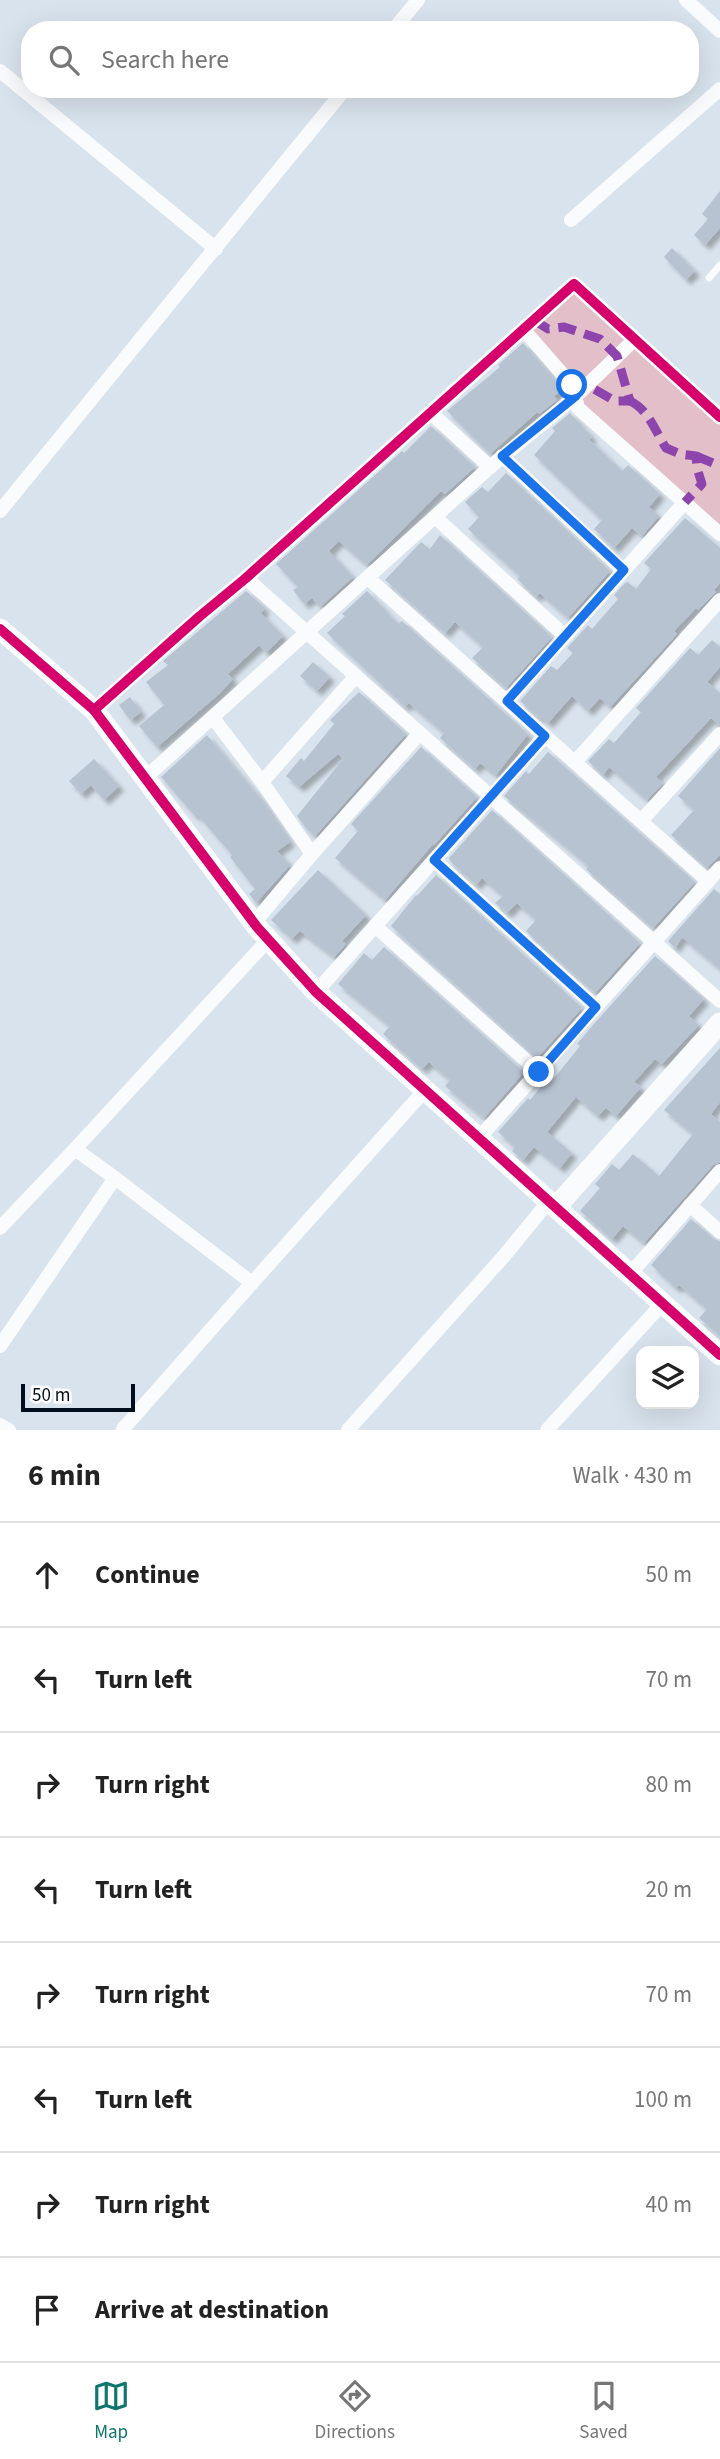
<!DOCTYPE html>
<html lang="en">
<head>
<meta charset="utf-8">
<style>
  :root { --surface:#fff; --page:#f6f6f6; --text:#222; --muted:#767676; --line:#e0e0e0; --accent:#0f766e }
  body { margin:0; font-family:"Source Sans 3",sans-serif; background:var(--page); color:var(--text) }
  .controls { position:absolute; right:21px; bottom:21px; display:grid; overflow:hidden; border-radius:14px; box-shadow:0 7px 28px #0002 }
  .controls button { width:63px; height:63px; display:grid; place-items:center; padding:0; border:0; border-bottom:2px solid var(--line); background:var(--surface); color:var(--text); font:35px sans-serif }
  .scale { position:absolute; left:21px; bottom:18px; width:114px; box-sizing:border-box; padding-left:7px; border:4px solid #010d1d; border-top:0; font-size:19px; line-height:24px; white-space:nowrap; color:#010d1d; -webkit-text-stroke:5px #fff; paint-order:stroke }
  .stop { position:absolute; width:21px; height:21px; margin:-16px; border:5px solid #1a73e8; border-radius:50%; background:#fff }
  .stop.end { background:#1a73e8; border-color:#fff; box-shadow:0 2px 7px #0008 }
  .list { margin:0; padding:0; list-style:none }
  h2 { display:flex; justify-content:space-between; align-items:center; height:91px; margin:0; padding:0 28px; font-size:30px }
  h2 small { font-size:23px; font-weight:400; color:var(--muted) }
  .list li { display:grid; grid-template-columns:46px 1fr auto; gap:21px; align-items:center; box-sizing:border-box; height:105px; padding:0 28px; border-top:2px solid var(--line) }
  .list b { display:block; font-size:26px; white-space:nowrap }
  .list em { font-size:23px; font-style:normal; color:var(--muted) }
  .icon { flex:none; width:38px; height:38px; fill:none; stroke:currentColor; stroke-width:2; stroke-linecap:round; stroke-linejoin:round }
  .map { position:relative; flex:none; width:720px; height:1430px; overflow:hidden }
  .search { position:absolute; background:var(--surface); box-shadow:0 7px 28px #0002; left:21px; right:21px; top:21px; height:77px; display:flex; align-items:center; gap:18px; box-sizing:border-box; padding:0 24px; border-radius:28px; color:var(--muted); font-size:26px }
  .sheet { height:931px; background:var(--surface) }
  nav { display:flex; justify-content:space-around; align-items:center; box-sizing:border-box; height:98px; border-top:2px solid var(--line); background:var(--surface); font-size:19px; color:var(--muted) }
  nav a { display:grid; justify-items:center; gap:4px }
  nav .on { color:var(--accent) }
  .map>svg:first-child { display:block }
  .green { fill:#e3c0c9 }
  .building { fill:#b7c3d0; filter:url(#shadow) }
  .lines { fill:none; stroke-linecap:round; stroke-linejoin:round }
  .lane { stroke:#f9fbfc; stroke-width:7 }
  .street { stroke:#f9fbfc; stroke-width:14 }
  .secondary { stroke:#f9fbfc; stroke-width:21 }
  .quiet { stroke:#8e44ad; stroke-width:9; stroke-dasharray:18 9; stroke-linecap:butt }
  .cycleway-casing { stroke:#fff; stroke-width:15 }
  .cycleway { stroke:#d6006c; stroke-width:10 }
  .route { stroke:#1a73e8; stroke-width:9 }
</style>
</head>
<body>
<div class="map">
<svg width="720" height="1430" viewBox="0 0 720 1430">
  <defs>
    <filter id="shadow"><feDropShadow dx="5" dy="5" stdDeviation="2" flood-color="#0004"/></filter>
  </defs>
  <rect width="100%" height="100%" fill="#d9e3ed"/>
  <polygon class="green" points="573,277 720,409 720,529 582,402 576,384 521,321"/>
  <g class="building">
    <polygon points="720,191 720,228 705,245 694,235 708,219 702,214"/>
    <polygon points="672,248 695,271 686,280 664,257"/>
    <polygon points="523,343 563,389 554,396 557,400 539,414 537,412 490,454 447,411 500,367 498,365"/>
    <polygon points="570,413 592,437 589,439 622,471 628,465 660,494 649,507 659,516 642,536 632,528 614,548 594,529 602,520 534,455 555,431 552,428"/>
    <polygon points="431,426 475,467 445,494 441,491 367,565 339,541 329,551 353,577 320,607 312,598 304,604 293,590 298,587 276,564 402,451 404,453"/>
    <polygon points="506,473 610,571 568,618 540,593 536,597 517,579 520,576 468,529 479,517 465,502 482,487 488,492"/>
    <polygon points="685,518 720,548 720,583 714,590 716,592 698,610 696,608 674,631 677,634 610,707 600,698 588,711 572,696 548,723 541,717 540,718 520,701 551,666 557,670 573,653 567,648 588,625 592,629 618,599 614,595 625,583 628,582 636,589 651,569 644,563"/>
    <polygon points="440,535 552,637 506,688 472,658 483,647 455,622 445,633 385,580 421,542 430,549"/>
    <polygon points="246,591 265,608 261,613 283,636 266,653 259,645 228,674 233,679 219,694 157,747 139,726 164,705 146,682 168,665 163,661"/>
    <polygon points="367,591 398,624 402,621 528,734 496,775 480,763 475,769 440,738 444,733 409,703 405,707 327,633 345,616 342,614"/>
    <polygon points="712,640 720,647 720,667 707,682 720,693 720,725 711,718 656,777 663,783 647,800 609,767 603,775 588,761 609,739 614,743 641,712 636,708 690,648 698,655"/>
    <polygon points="313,662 330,677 317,691 300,676"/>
    <polygon points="359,692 406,734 315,836 306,828 297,816 343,759 338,754 299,787 286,776 301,758 304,761 334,724 330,720"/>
    <polygon points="130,697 141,712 130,720 119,705"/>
    <polygon points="207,735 259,797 290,842 277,851 290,865 256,903 249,894 255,889 230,857 232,855 197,814 195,816 161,777"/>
    <polygon points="421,747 477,797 434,845 433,844 385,900 335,858 358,831 351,824"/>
    <polygon points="720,748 720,855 707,868 671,835 694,810 678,796"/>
    <polygon points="548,752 695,882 653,928 586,869 589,867 575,854 504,796 526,771 529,774"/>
    <polygon points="94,759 119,786 104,800 91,785 81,794 69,781"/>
    <polygon points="492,810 640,943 595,993 526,931 536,920 517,903 507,913 495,903 503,896 482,878 476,885 450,861 449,858"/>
    <polygon points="318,870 366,915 342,941 346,944 334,957 300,931 292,939 271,920"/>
    <polygon points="436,875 582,1008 537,1058 391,926 416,895 417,896"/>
    <polygon points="714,889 720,894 720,969 682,937 675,948 668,941"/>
    <polygon points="384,947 524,1072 484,1118 445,1086 450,1080 429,1062 422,1069 383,1034 390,1026 338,984 364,953 372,960"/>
    <polygon points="655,956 704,999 689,1016 699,1025 662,1064 655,1059 634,1082 641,1087 616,1116 606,1108 598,1116 576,1097 547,1132 572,1153 560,1168 534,1147 523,1160 512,1151 515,1147 498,1132 528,1098 530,1100 548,1078 552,1081 580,1046 577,1044 593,1025"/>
    <polygon points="720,1048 720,1102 711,1114 720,1122 720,1162 713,1165 644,1243 623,1226 612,1239 580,1211 600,1188 595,1184 612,1164 619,1170 633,1154 659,1176 693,1134 664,1110"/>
    <polygon points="691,1219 714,1239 720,1241 720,1336 699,1318 707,1309 679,1285 676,1288 651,1265"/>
  </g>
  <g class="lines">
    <polyline class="lane" points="709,278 720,265"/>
    <g class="street">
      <polyline points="686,0 720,31"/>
      <polyline points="393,30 418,0"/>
      <polyline points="0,71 216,249"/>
      <polyline points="571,220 720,89"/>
      <polyline points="523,329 572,385 578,408 720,534"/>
      <polyline points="502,456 624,571"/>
      <polyline points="490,467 576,396 635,339"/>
      <polyline points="0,511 345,89"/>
      <polyline points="435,517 565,636"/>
      <polyline points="246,578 720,1001"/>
      <polyline points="368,578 708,881"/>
      <polyline points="507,701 685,502"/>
      <polyline points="94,710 200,616 246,578 574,284 720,417"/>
      <polyline points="213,718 262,782 356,676"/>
      <polyline points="575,762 720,600"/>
      <polyline points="145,778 490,467 431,413"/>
      <polyline points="262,782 312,854 420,733"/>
      <polyline points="641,821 720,734"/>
      <polyline points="434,860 596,1007"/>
      <polyline points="254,923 312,854"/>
      <polyline points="375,926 539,1072"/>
      <polyline points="316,992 545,736"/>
      <polyline points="479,1138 720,868"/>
      <polyline points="75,1149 268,940"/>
      <polyline points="115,1178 252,1283 123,1429"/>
      <polyline points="690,1205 720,1232"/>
      <polyline points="0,1228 75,1149 115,1178 0,1346"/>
      <polyline points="630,1274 720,1171"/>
      <polyline points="252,1283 425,1090"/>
      <polyline points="0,1425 9,1430"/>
      <polyline points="348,1430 504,1256 549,1201"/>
      <polyline points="547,1430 663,1303"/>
    </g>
    <g class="secondary">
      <polyline points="0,629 94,710 257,927 316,992 720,1355"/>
      <polyline points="556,1207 720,1023"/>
    </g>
    <g class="quiet">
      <polyline points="534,320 548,329 564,327 600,339 617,356 630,401 615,401 587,385"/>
      <path d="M630 401C649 410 655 431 666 448L680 454 696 456 697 468 702 484 685 502"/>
      <polyline points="696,456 720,466"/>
    </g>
    <g class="cycleway-casing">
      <g id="cycleway">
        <polyline points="0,629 94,710 257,927 316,992 720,1355"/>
        <polyline points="94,710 200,616 246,578 574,284 720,417"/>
      </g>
    </g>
    <use href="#cycleway" class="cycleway"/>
  </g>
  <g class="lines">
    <polyline class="route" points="539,1072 596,1007 434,860 545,736 507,701 624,570 502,456 576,396 572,385"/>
  </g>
</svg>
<div class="controls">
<button><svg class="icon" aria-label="layers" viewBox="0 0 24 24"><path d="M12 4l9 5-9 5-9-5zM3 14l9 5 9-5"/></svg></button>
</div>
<div class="scale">50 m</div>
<div class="stop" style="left:572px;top:385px"></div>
<div class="stop end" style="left:539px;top:1072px"></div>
<div class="search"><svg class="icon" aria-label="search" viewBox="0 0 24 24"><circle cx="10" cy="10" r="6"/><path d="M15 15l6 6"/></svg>Search here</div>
</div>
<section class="sheet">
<h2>6 min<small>Walk · 430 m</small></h2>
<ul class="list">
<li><svg class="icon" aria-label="ahead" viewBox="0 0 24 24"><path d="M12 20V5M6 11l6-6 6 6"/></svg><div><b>Continue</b></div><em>50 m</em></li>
<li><svg class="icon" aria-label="left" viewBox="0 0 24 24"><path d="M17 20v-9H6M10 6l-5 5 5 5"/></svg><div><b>Turn left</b></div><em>70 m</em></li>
<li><svg class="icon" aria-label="right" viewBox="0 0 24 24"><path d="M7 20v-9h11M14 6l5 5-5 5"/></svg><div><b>Turn right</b></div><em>80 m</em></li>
<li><svg class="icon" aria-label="left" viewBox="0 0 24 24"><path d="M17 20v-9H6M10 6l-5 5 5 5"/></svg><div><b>Turn left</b></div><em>20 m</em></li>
<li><svg class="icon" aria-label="right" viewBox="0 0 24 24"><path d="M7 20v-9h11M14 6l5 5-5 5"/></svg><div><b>Turn right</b></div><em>70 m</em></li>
<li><svg class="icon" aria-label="left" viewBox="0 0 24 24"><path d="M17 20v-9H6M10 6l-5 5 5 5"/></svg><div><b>Turn left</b></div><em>100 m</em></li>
<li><svg class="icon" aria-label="right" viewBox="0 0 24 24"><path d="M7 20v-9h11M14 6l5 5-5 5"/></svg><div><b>Turn right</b></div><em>40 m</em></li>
<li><svg class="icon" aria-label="arrive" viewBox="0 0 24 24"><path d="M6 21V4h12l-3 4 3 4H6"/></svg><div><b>Arrive at destination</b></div></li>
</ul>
</section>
<nav>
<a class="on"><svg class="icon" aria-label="map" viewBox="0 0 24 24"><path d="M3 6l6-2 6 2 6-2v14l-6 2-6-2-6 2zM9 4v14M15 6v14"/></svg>Map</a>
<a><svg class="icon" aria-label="directions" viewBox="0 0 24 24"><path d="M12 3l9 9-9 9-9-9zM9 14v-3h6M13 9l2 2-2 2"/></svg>Directions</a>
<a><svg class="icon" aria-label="saved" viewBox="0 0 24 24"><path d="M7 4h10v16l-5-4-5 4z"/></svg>Saved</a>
</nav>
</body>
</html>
